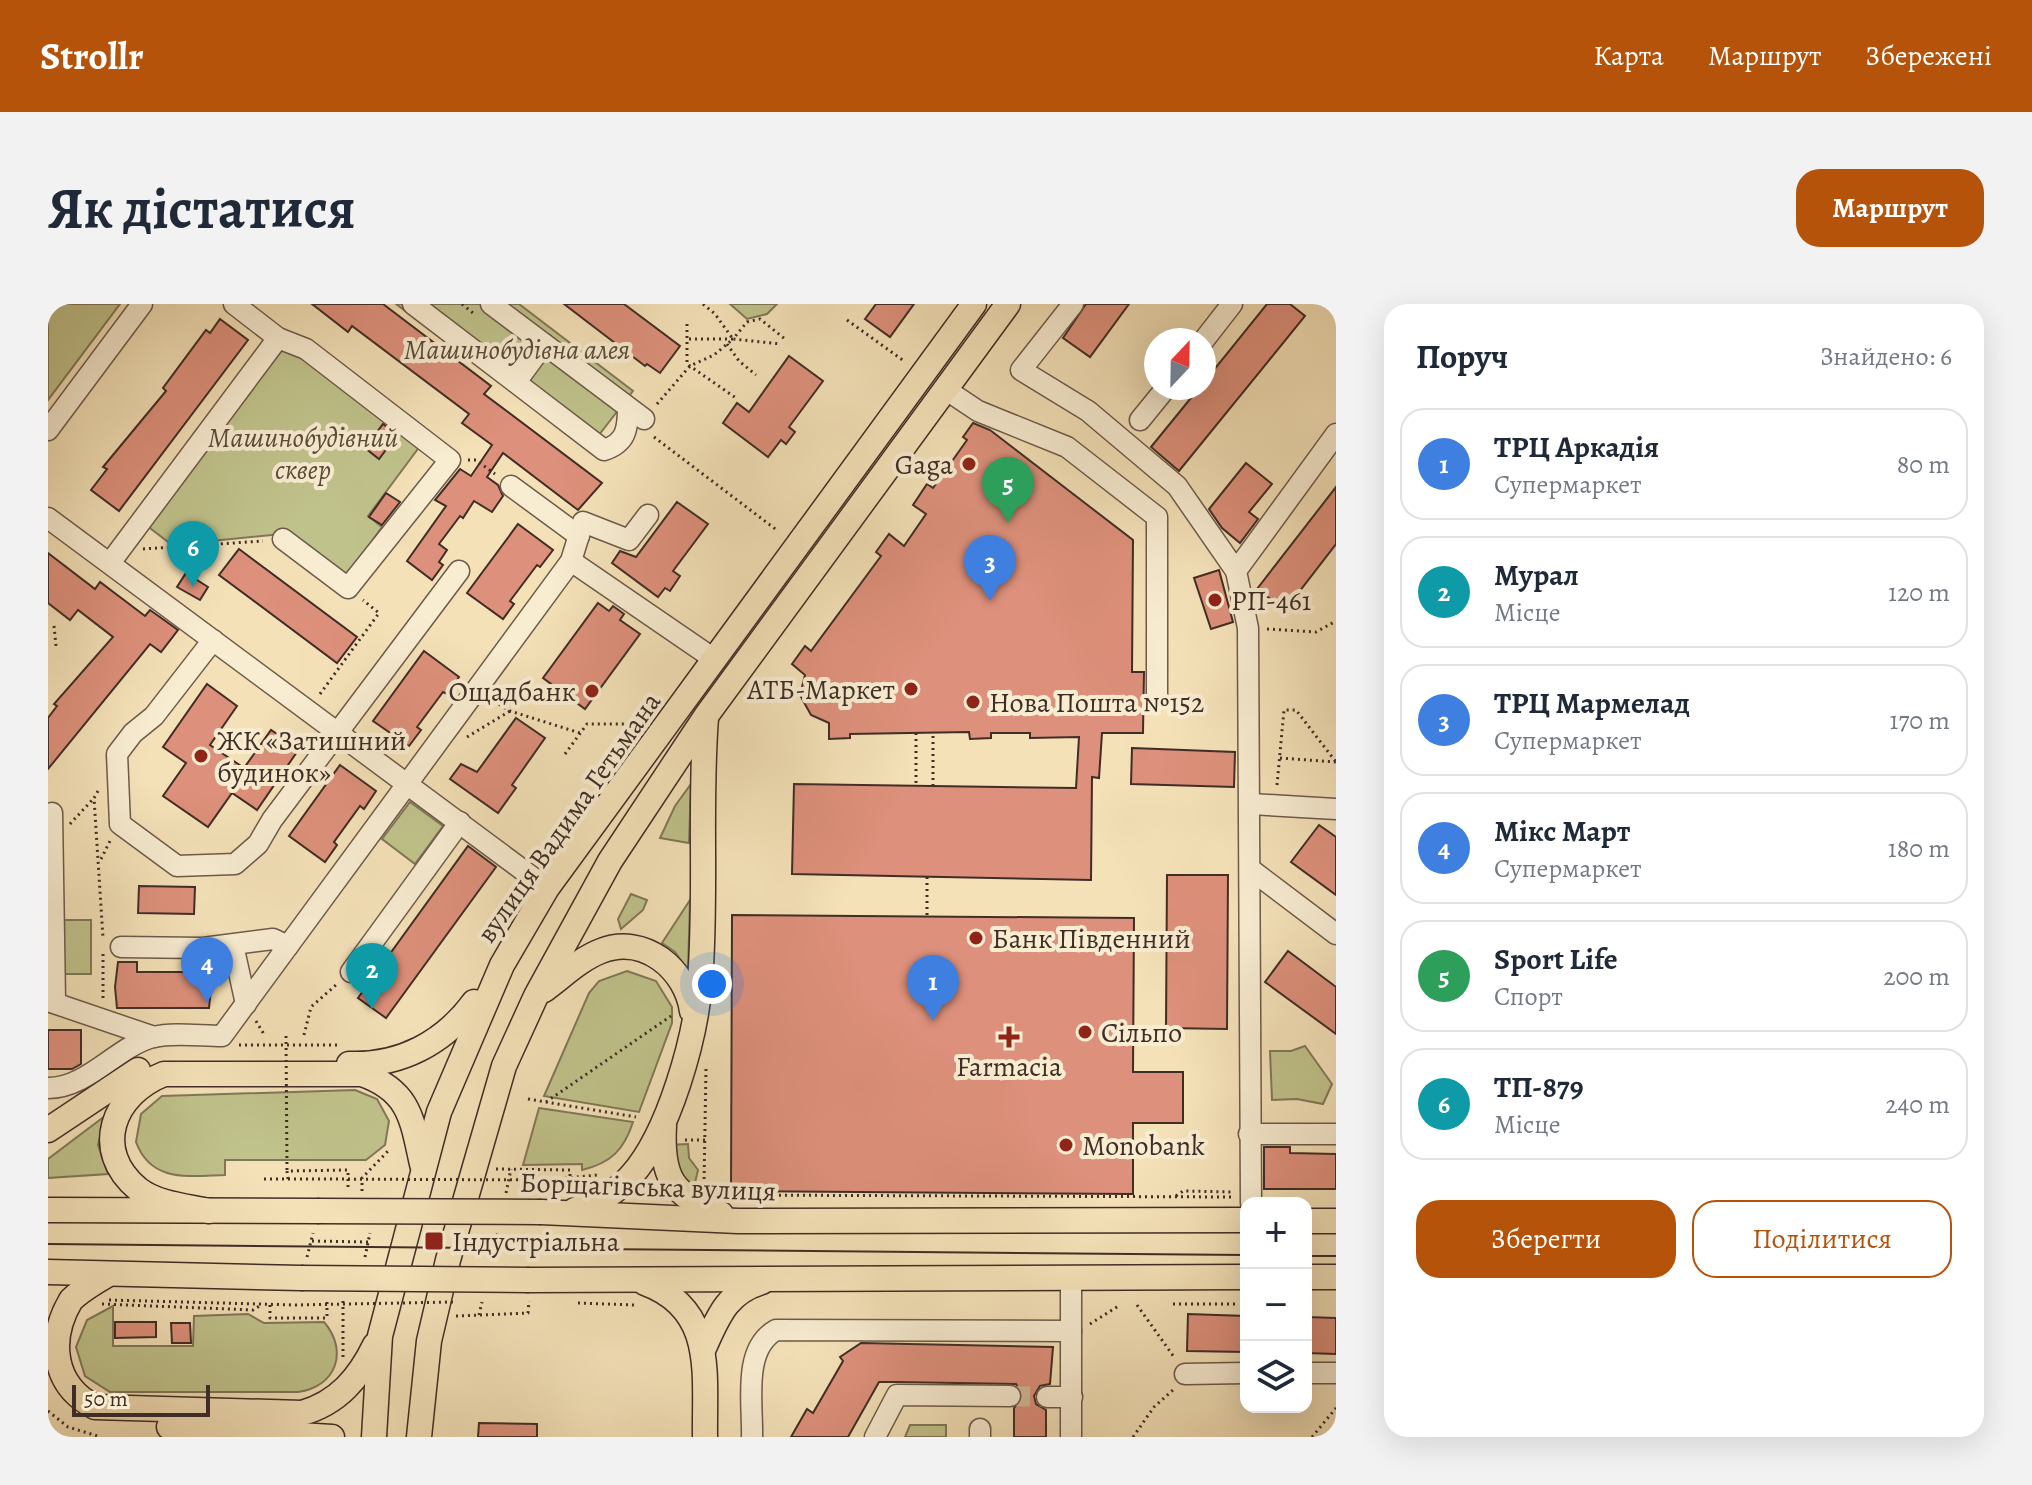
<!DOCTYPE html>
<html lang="uk">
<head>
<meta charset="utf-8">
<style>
  :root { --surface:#fff; --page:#f2f2f3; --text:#1f2937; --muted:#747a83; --line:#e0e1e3; --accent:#b45309 }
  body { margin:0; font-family:Alegreya,serif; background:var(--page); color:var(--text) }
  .controls { position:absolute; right:24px; bottom:24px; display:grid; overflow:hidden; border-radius:16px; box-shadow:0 8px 32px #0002 }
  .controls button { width:72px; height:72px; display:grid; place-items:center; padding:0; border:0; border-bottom:2px solid var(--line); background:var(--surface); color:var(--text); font:40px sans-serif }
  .compass { position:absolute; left:1096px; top:24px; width:72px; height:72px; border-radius:50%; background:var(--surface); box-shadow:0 8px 32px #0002; rotate:22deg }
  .scale { position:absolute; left:24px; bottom:20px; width:138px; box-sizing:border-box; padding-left:8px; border:4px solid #402d26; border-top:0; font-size:22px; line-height:28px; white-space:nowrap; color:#402d26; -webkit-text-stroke:6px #f8ecd1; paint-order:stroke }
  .you { position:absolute; left:664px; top:680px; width:28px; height:28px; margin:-20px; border:6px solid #fff; border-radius:50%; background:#1a73e8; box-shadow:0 0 0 12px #1a73e833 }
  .badge { display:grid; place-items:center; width:52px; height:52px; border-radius:50%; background:var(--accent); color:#fff; font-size:26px; font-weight:700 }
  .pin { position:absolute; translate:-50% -66px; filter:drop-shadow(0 2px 4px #0008) }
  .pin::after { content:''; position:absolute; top:42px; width:28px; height:24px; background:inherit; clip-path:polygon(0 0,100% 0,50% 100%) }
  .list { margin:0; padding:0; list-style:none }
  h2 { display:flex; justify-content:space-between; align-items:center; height:104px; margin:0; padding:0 32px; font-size:34px }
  h2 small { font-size:26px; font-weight:400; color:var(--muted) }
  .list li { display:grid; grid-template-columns:52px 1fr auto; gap:24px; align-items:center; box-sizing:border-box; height:112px; margin:0 16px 16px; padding:0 16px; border:2px solid var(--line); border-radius:24px }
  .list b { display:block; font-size:30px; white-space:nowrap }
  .list p { margin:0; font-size:26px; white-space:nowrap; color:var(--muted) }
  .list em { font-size:26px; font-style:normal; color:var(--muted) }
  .actions { display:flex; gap:16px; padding:24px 32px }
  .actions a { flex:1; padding:18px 0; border:2px solid var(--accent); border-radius:24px; text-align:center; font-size:28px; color:var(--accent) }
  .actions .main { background:var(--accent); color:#fff }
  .icon { flex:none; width:44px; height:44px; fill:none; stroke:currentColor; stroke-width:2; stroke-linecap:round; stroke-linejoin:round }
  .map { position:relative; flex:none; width:1288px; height:1133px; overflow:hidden; border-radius:24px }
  header { display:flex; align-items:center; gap:48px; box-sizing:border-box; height:112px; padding:0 40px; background:var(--accent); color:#fff }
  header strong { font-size:38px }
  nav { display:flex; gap:44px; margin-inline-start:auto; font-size:28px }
  .intro { display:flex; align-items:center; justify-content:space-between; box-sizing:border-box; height:192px; padding:0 48px }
  h1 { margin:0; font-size:56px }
  .button { padding:20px 36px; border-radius:24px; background:var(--accent); color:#fff; font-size:28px; font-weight:700 }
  main { display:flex; gap:48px; padding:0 48px }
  aside { flex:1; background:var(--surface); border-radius:24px; box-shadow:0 8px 32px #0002 }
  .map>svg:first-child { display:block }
  .green { fill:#c0c28b; stroke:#807858; stroke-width:2 }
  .building { fill:#dd907b; stroke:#402d26; stroke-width:2 }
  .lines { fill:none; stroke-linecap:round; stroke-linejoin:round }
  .minor-tunnel { stroke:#d0bd9b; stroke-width:20; stroke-dasharray:20 10; stroke-linecap:butt }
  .minor-casing { stroke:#6d5a4a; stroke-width:23 }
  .major-casing { stroke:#402d26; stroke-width:27 }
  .path { stroke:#402d26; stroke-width:3; stroke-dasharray:2 4; stroke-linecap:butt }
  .minor { stroke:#f8ecd1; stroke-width:20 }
  .major { stroke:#f4e1b8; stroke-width:24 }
  .tram { stroke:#402d26; stroke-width:2 }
  .major-bridge-casing { stroke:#402d26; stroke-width:27; stroke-linecap:butt }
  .path-bridge { stroke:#402d26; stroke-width:3; stroke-dasharray:2 4; stroke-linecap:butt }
  .major-bridge { stroke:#f4e1b8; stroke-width:24 }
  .poi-dot { fill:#8f2418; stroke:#f8ecd1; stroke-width:3 }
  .labels { text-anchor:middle; stroke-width:8; stroke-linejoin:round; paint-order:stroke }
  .park-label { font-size:28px; font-style:italic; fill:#5a4b3a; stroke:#f8ecd1 }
  .poi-label { font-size:28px; fill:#402d26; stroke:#f8ecd1; text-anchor:start }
  .street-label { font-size:28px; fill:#402d26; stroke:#f8ecd1 }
</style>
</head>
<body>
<header>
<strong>Strollr</strong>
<nav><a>Карта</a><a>Маршрут</a><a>Збережені</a></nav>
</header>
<div class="intro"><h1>Як дістатися</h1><a class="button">Маршрут</a></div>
<main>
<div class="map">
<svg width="1288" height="1133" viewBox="0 0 1288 1133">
  <rect width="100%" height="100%" fill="#f4e1b8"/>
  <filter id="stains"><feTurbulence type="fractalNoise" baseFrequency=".0025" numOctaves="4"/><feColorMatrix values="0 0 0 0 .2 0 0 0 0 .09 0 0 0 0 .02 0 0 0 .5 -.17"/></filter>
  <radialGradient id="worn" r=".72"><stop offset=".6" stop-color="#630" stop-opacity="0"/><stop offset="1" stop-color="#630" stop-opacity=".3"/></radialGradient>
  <g class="green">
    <polygon points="0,0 72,0 0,96"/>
    <polygon points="348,0 471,0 585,87 540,145"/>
    <polygon points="682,0 729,0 719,10 699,15"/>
    <polygon points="235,37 375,138 320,212 334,223 296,276 234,230 124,241 98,221"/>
    <polygon points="643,480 641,539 612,534 627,502"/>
    <polygon points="362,498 395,522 367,560 334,535"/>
    <polygon points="583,590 599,596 595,606 573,625 570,615"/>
    <polygon points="642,596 640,666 627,648 614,639"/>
    <rect x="14" y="616" width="29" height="54"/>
    <polygon points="579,667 608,677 624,703 624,719 591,808 496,792 541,689 551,677"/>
    <polygon points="1257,742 1284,780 1275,800 1249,795 1224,796 1222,747 1243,747"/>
    <path d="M307 786 329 795 341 817 337 841 318 856H177V871C141 872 103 879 88 838L93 810 114 792Z"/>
    <path d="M491 804 585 818C576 846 563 859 534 866V860L475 861Z"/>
    <polygon points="57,812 50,841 60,870 0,874 0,855"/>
    <polygon points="640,840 641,854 650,866 646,883 633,872 620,841"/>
    <path d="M65 1002V1042H145L146 1012 200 1010 216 1019 276 1018C301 1047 288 1083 250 1088H62L37 1072 28 1043 39 1016Z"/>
    <polygon points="862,1121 898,1121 898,1133 857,1133"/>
  </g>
  <g class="building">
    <polygon points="264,0 335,0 443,82 436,90 554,179 530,206 455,149 439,173 450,181 455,192 444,208 426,197 415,214 412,212 391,240 399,246 391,258 395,261 384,276 359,257 398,202 387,196 412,165 423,172 444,141 414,119 421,110 304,22 300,28"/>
    <polygon points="516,0 576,0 632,42 612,69 599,60 597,62"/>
    <polygon points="828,0 866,0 842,33 817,15"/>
    <polygon points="1038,0 1081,0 1042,53 1015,34"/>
    <polygon points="1219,0 1242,0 1257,12 1131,167 1103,143 1151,84 1156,84 1156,78"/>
    <polygon points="172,15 200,36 71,207 43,186 59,165 55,163 118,87 115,84 158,26 162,29"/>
    <polygon points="741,52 775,77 741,123 747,128 738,140 733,136 720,153 675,119 689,99 701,108"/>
    <polygon points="925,119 942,126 1085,236 1084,368 1096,368 1095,429 1054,429 1051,474 1044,473 1043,576 744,570 746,480 1028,484 1031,433 982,434 982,429 943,429 943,434 922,435 921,428 802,430 802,434 781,435 781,419 763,411 752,391 757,371 744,360 757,342 763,347 833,252 828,248 841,230 856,242 878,210 865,201 879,180 885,184 919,136 915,133"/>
    <polygon points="335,120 349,131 331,155 317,144"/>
    <polygon points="1198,159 1224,180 1201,208 1210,215 1192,239 1174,224 1161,205"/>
    <polygon points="1288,183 1288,240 1237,306 1209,285"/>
    <polygon points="338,189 352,198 334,221 321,213"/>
    <polygon points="629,198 660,220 625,267 632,272 622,287 617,284 610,293 564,259 572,247 588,253"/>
    <polygon points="470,220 505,246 492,263 489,261 462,297 466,300 455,315 419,289"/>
    <polygon points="191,245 309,333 289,359 171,271"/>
    <polygon points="0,249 47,285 52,278 97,312 102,306 130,326 113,348 102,340 0,465 0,414 9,402 6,400 65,333 30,306 22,316 0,299"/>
    <polygon points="1171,266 1185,318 1163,325 1146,274"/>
    <polygon points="138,269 160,283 152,296 129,283"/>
    <polygon points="550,299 561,307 565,302 576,310 572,316 592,330 537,405 495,374"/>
    <polygon points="376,347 411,373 399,390 395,388 369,423 373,426 361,442 325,417"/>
    <polygon points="159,380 189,402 162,441 196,464 223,426 251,445 209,506 184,489 160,523 115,492 138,459 115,443"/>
    <polygon points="468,414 497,434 464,481 468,484 450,509 402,475 413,460 429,468"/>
    <polygon points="1084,444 1187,448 1186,483 1083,480"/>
    <polygon points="292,461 328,487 316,505 312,502 286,538 289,541 277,558 241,532"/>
    <polygon points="1271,521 1288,533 1288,591 1243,558"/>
    <polygon points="420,542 448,563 338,714 310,694"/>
    <polygon points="1119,571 1180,571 1179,725 1118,724"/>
    <polygon points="91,582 147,583 146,610 90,609"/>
    <polygon points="684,611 1086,614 1085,768 1135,768 1135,819 1085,819 1085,890 683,887"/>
    <polygon points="1240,647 1288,683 1288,730 1217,678"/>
    <polygon points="70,658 89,658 89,668 142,668 142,659 161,659 164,675 161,704 69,704 67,683"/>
    <polygon points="0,726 33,726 33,760 24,765 0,765"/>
    <polygon points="1216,843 1242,843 1242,849 1288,850 1288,885 1216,885"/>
    <polygon points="1140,1010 1198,1012 1198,1048 1139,1047"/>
    <polygon points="1258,1013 1288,1014 1288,1050 1258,1049"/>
    <polygon points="67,1018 108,1018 108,1033 67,1034"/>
    <polygon points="123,1019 142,1019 143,1039 124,1039"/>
    <polygon points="813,1039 1005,1043 1002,1080 992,1082 986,1092 988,1100 998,1106 998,1133 966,1133 966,1104 975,1093 968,1080 849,1078 831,1078 800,1133 743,1133 759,1105 765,1109 795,1057 792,1053"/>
    <polygon points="431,1119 489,1120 489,1133 430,1133"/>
  </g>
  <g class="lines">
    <polyline class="minor-tunnel" points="962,1092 999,1093"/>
    <g class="minor-casing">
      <g id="minor">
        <polyline points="186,0 230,34 258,45 402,156 300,284 235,235"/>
        <path d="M365 0 556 146C578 139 580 125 580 104"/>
        <polyline points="443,0 596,115"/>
        <polyline points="1025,0 973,66 1040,107 1129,182 1188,267"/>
        <polyline points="1156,36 1184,0"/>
        <polyline points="468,78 496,40"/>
        <polyline points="897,85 930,107 1019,143 1109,213 1109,394"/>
        <polyline points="1092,116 1118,84"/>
        <polyline points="0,126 94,0"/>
        <polyline points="463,182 531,232"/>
        <polyline points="0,214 499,584"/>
        <polyline points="523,257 666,355"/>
        <polyline points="62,259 230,34"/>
        <polyline points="165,336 106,412 85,429 69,450 72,520 129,562 187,560 210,540 224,516 411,267"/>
        <polyline points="1203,500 1288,505"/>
        <polyline points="4,509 7,697"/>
        <polyline points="1202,565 1288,630"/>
        <polyline points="185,641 198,700"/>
        <polyline points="73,643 155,644 225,635 240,642 523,257 535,218 581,236 600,211"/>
        <polyline points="303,668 412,518"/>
        <polyline points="0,697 106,733"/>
        <path d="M0 784C40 784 68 743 105 733 126 728 152 732 174 732L240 642"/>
        <polyline points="1201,830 1288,830"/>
        <polyline points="1203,899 1200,324 1188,267 1288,130"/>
        <polyline points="1258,1069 1288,1069"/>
        <polyline points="1137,1070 1198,1069"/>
        <polyline points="999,1093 1024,1093"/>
        <polyline points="932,1125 932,1133"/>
        <path d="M704 1133C705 1099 694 1045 728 1026L1023 1027"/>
        <polyline points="827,1133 849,1091 962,1092"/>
        <polyline points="1023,1133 1023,973"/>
      </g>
    </g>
    <g class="major-casing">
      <g id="major">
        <path d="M496 686C514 673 532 655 553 647 596 630 638 665 644 707"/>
        <path d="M301 760C352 762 396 739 426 698"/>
        <path d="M616 821C613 874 624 891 673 910"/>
        <polyline points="0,826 90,766"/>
        <polyline points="0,906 269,907"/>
        <path d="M527 906C548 899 568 889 583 872 621 830 648 733 652 677 659 590 651 502 658 414"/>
        <path d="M161 907C138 902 109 900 90 885 43 846 65 790 116 770H314C362 787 364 815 374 860"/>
        <polyline points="493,908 690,917 1198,916"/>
        <polyline points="1258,917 1288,917"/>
        <polyline points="0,968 253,974"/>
        <path d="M59 971C47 978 33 986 23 996 0 1035 4 1081 47 1103L254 1109C290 1099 311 1074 327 1041"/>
        <polyline points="1258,973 1288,973"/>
        <polyline points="481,976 1198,973"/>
        <path d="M597 979C668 1005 656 1070 657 1133"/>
        <path d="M656 1044C670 1013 679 988 714 978"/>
        <polyline points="121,1123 284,1133"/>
        <polyline points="326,1133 332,1032 391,808 454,661 499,584 926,0"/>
        <polyline points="371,1133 381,1037 400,956 456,762 488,692 562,557 658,412 960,0"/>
      </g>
    </g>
    <g class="path">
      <polyline points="414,0 425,9"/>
      <polyline points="655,0 667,10 685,35"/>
      <polyline points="799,16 856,57"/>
      <polyline points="639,20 639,60 688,94"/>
      <polyline points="641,35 685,35 699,18 712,15 737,35"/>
      <polyline points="679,40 691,57 708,71"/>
      <polyline points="609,100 642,62 666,51 685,35 733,40"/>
      <polyline points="606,133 730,227"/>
      <polyline points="420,156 428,156 447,170"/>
      <polyline points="95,245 215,237"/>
      <polyline points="6,322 8,342"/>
      <polyline points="1219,325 1268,328 1288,317"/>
      <polyline points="272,390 331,309 315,296"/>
      <polyline points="446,397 462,407 532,429"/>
      <polyline points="868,429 868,482"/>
      <polyline points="419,433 462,407"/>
      <polyline points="517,450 539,420 586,420"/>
      <polyline points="1232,454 1288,458"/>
      <polyline points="1229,481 1236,406 1248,406 1288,458"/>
      <polyline points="885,482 885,429"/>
      <polyline points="50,487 46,494 55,634"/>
      <polyline points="22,520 46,494"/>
      <polyline points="53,555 62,537"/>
      <polyline points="879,573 879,613"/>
      <polyline points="55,694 55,650"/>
      <polyline points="208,717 217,732"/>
      <polyline points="256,731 263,703 289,680"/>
      <polyline points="191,741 291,741"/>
      <polyline points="480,795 588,813"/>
      <polyline points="498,798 623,712"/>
      <polyline points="637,836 657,836"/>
      <polyline points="448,865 522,866 522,876"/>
      <polyline points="216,875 276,875"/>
      <polyline points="240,875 239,867 300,866 300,885"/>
      <polyline points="499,876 549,871"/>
      <polyline points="656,881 658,764"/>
      <polyline points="314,887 314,874 341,846"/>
      <polyline points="458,889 463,865"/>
      <polyline points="683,891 1183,893"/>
      <polyline points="1128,892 1135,887 1183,888"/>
      <polyline points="264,937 320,938"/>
      <polyline points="259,953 265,929"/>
      <polyline points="317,953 322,929"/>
      <polyline points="444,955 450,927"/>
      <polyline points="61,996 247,1001"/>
      <polyline points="530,999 586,1001"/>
      <polyline points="54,1000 205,1006 213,1001"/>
      <polyline points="1125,1000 1187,1000"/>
      <polyline points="222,1001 222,1014 279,1014 279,996"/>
      <polyline points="1089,1001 1126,1053"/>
      <polyline points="431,1011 434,998"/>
      <polyline points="408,1012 480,1009 481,997"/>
      <polyline points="1042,1020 1072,1001"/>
      <polyline points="295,1053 295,997"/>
      <polyline points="0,1107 20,1123 53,1133"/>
      <polyline points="1085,1133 1106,1103 1126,1085"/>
      <polyline points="1264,1133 1288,1104"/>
    </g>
    <use href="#minor" class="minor"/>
    <use href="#major" class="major"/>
    <g class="tram">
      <polyline points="0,940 1198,951"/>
      <polyline points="1258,952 1288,952"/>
    </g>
    <g class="major-bridge-casing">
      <g id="major-bridge">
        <polyline points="269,907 493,908"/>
        <polyline points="253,974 481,976"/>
      </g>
    </g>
    <g class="path-bridge">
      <polyline points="238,732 239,867"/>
      <polyline points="276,875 499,876"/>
      <polyline points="247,1001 405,998"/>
    </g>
    <use href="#major-bridge" class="major-bridge"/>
  </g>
  <g class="poi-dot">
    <circle cx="921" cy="160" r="8"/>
    <circle cx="1167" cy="296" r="8"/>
    <circle cx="863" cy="385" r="8"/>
    <circle cx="544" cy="387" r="8"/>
    <circle cx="925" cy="398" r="8"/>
    <circle cx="153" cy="452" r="8"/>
    <circle cx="928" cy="634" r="8"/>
    <circle cx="1037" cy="728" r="8"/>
    <path d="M957 721h8v8h8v8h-8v8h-8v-8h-8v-8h8z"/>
    <circle cx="1018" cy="841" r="8"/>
    <rect x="376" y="927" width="20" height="20" rx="4"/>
  </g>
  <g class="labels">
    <g class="park-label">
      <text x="469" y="55">Машинобудівна алея</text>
      <text x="255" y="143">Машинобудівний<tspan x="255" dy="32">сквер</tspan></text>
    </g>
    <g class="poi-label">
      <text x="905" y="170" text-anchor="end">Gaga</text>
      <text x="1183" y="306">РП-461</text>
      <text x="847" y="395" text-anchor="end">АТБ-Маркет</text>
      <text x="528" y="397" text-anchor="end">Ощадбанк</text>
      <text x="941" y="408">Нова Пошта №152</text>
      <text x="169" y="446">ЖК «Затишний<tspan x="169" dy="32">будинок»</tspan></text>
      <text x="944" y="644">Банк Південний</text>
      <text x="1053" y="738">Сільпо</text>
      <text x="961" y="772" text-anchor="middle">Farmacia</text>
      <text x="1034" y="851">Monobank</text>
      <text x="404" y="947">Індустріальна</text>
    </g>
    <g class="street-label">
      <text transform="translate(520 513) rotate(-55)" y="10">вулиця Вадима Гетьмана</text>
      <text transform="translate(600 882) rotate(2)" y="10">Борщагівська вулиця</text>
    </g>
  </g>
  <rect width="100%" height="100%" filter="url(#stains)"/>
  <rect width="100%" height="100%" fill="url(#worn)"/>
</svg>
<div class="controls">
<button>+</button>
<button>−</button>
<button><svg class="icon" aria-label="layers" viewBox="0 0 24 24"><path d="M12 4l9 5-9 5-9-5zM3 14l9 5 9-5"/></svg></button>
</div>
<svg class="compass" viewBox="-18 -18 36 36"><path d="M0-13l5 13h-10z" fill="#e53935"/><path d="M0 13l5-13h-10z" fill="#747a83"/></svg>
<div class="scale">50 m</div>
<div class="you"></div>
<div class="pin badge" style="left:885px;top:717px;background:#3f7fe0">1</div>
<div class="pin badge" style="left:324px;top:705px;background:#0f9aa8">2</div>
<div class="pin badge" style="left:942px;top:297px;background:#3f7fe0">3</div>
<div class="pin badge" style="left:159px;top:699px;background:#3f7fe0">4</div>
<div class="pin badge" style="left:960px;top:219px;background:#2e9e5b">5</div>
<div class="pin badge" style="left:145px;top:283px;background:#0f9aa8">6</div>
</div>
<aside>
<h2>Поруч<small>Знайдено: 6</small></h2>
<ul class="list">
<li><span class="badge" style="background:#3f7fe0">1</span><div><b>ТРЦ Аркадія</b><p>Супермаркет</p></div><em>80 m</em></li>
<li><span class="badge" style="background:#0f9aa8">2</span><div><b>Мурал</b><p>Місце</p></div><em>120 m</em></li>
<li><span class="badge" style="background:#3f7fe0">3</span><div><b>ТРЦ Мармелад</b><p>Супермаркет</p></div><em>170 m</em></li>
<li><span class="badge" style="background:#3f7fe0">4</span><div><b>Мікс Март</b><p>Супермаркет</p></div><em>180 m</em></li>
<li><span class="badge" style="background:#2e9e5b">5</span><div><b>Sport Life</b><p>Спорт</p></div><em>200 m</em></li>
<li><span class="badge" style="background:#0f9aa8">6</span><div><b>ТП-879</b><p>Місце</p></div><em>240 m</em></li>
</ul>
<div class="actions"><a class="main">Зберегти</a><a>Поділитися</a></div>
</aside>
</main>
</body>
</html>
